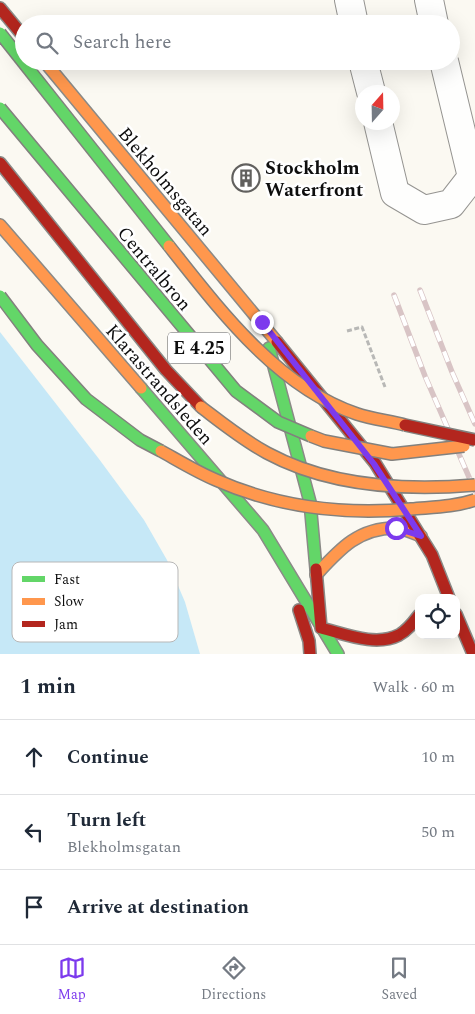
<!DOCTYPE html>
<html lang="en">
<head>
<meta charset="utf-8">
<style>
  :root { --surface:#fff; --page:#f6f6f7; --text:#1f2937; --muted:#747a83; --line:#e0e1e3; --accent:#7c3aed }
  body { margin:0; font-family:Spectral,serif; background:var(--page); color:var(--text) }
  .controls { position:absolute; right:15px; bottom:15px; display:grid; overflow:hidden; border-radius:10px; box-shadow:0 5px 20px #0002 }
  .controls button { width:45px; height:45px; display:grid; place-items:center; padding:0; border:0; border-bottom:1px solid var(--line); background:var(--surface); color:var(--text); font:25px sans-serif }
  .compass { position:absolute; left:355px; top:85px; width:45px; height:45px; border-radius:50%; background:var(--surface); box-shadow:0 5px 20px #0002; rotate:20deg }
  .stop { position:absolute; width:15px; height:15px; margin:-11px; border:4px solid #7c3aed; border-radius:50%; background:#fff }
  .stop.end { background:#7c3aed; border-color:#fff; box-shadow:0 1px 5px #0008 }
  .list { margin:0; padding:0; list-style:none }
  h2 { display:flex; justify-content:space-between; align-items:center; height:65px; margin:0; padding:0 20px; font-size:21px }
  h2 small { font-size:16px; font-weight:400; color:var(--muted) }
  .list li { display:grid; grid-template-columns:32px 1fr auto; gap:15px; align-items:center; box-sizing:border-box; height:75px; padding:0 20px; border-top:1px solid var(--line) }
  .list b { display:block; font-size:19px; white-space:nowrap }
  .list p { margin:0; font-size:16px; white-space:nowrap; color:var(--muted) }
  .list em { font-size:16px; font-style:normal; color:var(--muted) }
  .icon { flex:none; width:28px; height:28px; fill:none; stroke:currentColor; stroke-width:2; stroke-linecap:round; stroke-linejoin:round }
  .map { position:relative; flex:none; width:475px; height:654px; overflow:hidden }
  .search { position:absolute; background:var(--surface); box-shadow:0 5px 20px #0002; left:15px; right:15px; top:15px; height:55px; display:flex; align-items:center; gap:12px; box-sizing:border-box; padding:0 18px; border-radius:28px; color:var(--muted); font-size:19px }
  .sheet { height:290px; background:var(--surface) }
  nav { display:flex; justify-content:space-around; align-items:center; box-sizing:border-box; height:70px; border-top:1px solid var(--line); background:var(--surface); font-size:14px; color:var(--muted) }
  nav a { display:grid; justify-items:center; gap:2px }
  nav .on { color:var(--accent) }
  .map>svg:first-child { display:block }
  .water { fill:#c6e8f7 }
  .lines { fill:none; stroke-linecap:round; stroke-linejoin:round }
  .street-casing { stroke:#959491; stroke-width:30 }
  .fast-casing { stroke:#8b8a87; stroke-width:14 }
  .slow-casing { stroke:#8b8a87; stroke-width:14 }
  .jam-casing { stroke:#8b8a87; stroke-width:14 }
  .path { stroke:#b8b8b6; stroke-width:3; stroke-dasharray:5 2.5; stroke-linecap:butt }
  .street { stroke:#fefefd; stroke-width:28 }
  .fast { stroke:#63d668; stroke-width:11 }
  .slow { stroke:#ff974d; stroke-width:11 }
  .jam { stroke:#b3261e; stroke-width:11 }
  .rail-casing { stroke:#d8c4c5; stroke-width:5.5 }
  .rail { stroke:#fff; stroke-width:4; stroke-dasharray:11; stroke-linecap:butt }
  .street-bridge-casing { stroke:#959491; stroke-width:30; stroke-linecap:butt }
  .fast-bridge-casing { stroke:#82817e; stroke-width:14; stroke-linecap:butt }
  .slow-bridge-casing { stroke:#82817e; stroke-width:14; stroke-linecap:butt }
  .jam-bridge-casing { stroke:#82817e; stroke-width:14; stroke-linecap:butt }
  .street-bridge { stroke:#fefefd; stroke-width:28 }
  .fast-bridge { stroke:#63d668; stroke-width:11 }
  .slow-bridge { stroke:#ff974d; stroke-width:11 }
  .jam-bridge { stroke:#b3261e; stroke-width:11 }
  .route { stroke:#7c3aed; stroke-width:6 }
  .labels { text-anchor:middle; stroke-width:5; stroke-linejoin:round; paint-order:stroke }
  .shield { fill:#fff; stroke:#565656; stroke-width:1 }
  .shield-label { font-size:18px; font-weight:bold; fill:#0e0e0e }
  .poi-label { font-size:19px; font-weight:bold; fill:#0e0e0e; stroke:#fff; text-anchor:start }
  .street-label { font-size:19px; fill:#0e0e0e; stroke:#fff }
  .key { fill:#fff; stroke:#b7b7b7; stroke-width:1 }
  .key-label { font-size:14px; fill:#0e0e0e }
</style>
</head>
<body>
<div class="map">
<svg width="475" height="654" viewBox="0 0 475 654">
  <rect width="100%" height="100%" fill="#fbf9f2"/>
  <polygon class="water" points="0,332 99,459 144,520 167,560 185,602 200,654 0,654"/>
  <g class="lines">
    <g class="street-casing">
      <g id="street">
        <polyline points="349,0 354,24"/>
        <polyline points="429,0 434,24"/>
        <polyline points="363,61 371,92"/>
      </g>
    </g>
    <g class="fast-casing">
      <g id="fast">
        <polyline points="269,348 310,502 316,569"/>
        <polyline points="141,388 263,530 338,654"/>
      </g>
    </g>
    <g class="slow-casing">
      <g id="slow">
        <polyline points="44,61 277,342"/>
        <polyline points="0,225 141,388"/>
        <path d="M316 575C339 550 358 528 395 528 403 528 413 533 421 536"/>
      </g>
    </g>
    <g class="jam-casing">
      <g id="jam">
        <polyline points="0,8 24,37"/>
        <polyline points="0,163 166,370 201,407"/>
        <polyline points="277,342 375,463 432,555 449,598"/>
        <path d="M316 569 321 628C345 634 376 647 399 635 408 630 413 623 419 615"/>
        <polyline points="299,610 309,641 310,654"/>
        <polyline points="456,614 473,654"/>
      </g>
    </g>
    <polyline class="path" points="347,331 362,327 385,387"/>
    <use href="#street" class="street"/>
    <use href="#fast" class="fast"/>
    <use href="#slow" class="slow"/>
    <use href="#jam" class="jam"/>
    <g class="rail-casing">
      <g id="rail">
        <polyline points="420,290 452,372 475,424"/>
        <polyline points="394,295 425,376 475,491"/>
      </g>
    </g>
    <use href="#rail" class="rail"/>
    <g class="street-bridge-casing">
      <polyline id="street-bridge" points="378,122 395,193 424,210 451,204 472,177 444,61"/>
    </g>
    <g class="fast-bridge-casing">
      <g id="fast-bridge">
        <polyline points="0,33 169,246"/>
        <polyline points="0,108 236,391 278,422 311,436"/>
        <polyline points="0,296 37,345 86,399 140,440 161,451"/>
      </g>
    </g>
    <g class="slow-bridge-casing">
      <g id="slow-bridge">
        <path d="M169 246C219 309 277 387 357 414 372 419 390 421 405 425"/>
        <path d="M201 407C222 423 243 440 267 453 330 487 405 491 475 485"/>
        <polyline points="311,436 324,441 392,454 464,446"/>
        <path d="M161 451C179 461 197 472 216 480 277 507 345 515 411 509 433 507 454 507 475 500"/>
      </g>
    </g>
    <g class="jam-bridge-casing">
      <polyline id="jam-bridge" points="405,425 475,440"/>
    </g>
    <use href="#street-bridge" class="street-bridge"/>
    <use href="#fast-bridge" class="fast-bridge"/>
    <use href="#slow-bridge" class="slow-bridge"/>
    <use href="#jam-bridge" class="jam-bridge"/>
  </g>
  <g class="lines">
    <polyline class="route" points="262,322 374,464 421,536 396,528"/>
  </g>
  <defs>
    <g id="building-ring" transform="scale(1.4375)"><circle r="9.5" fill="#fff" stroke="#61605e" stroke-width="1.5"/><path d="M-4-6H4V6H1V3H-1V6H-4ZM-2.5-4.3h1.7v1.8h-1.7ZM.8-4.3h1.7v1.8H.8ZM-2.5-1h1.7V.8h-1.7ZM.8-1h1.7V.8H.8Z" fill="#61605e"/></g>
  </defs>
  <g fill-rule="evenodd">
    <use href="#building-ring" x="246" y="178"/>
  </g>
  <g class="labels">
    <rect class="shield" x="168" y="332.5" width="62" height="31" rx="4"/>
    <g class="shield-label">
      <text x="199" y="354">E 4.25</text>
    </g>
    <g class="poi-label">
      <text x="265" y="174">Stockholm<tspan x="265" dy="22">Waterfront</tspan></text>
    </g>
    <g class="street-label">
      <text transform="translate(166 181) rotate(50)" y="7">Blekholmsgatan</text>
      <text transform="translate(155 268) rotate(50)" y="7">Centralbron</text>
      <text transform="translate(160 384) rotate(49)" y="7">Klarastrandsleden</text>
    </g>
  </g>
  <rect x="12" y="562" width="166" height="80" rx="8" class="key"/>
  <rect x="22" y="576" width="23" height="6" fill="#63d668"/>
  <rect x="22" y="598" width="23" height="7" fill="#ff974d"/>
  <rect x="22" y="621" width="23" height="6" fill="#b3261e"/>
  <g class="key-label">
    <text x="54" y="584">Fast</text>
    <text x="54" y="606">Slow</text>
    <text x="54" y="629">Jam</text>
  </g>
</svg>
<div class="controls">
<button><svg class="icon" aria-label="locate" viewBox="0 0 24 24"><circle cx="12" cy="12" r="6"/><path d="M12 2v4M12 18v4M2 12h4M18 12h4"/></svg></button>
</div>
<svg class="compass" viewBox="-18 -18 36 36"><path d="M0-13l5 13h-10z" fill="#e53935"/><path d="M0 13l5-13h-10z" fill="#747a83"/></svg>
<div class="stop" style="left:396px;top:528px"></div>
<div class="stop end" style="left:262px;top:322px"></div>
<div class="search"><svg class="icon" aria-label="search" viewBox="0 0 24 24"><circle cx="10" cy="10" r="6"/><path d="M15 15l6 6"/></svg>Search here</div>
</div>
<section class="sheet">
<h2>1 min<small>Walk · 60 m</small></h2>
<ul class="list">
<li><svg class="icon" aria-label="ahead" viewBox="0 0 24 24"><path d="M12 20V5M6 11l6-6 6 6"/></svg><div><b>Continue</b></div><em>10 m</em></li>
<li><svg class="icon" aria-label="left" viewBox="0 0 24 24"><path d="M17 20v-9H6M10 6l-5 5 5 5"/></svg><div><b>Turn left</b><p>Blekholmsgatan</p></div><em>50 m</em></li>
<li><svg class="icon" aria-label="arrive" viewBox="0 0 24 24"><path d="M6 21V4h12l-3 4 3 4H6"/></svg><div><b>Arrive at destination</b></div></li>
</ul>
</section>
<nav>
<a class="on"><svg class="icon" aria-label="map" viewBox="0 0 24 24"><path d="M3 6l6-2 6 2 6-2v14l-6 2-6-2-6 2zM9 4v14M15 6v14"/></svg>Map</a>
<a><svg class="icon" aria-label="directions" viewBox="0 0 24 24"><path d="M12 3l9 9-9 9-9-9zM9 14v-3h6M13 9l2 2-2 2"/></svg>Directions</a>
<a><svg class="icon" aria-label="saved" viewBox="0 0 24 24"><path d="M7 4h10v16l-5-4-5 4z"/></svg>Saved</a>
</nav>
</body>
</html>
